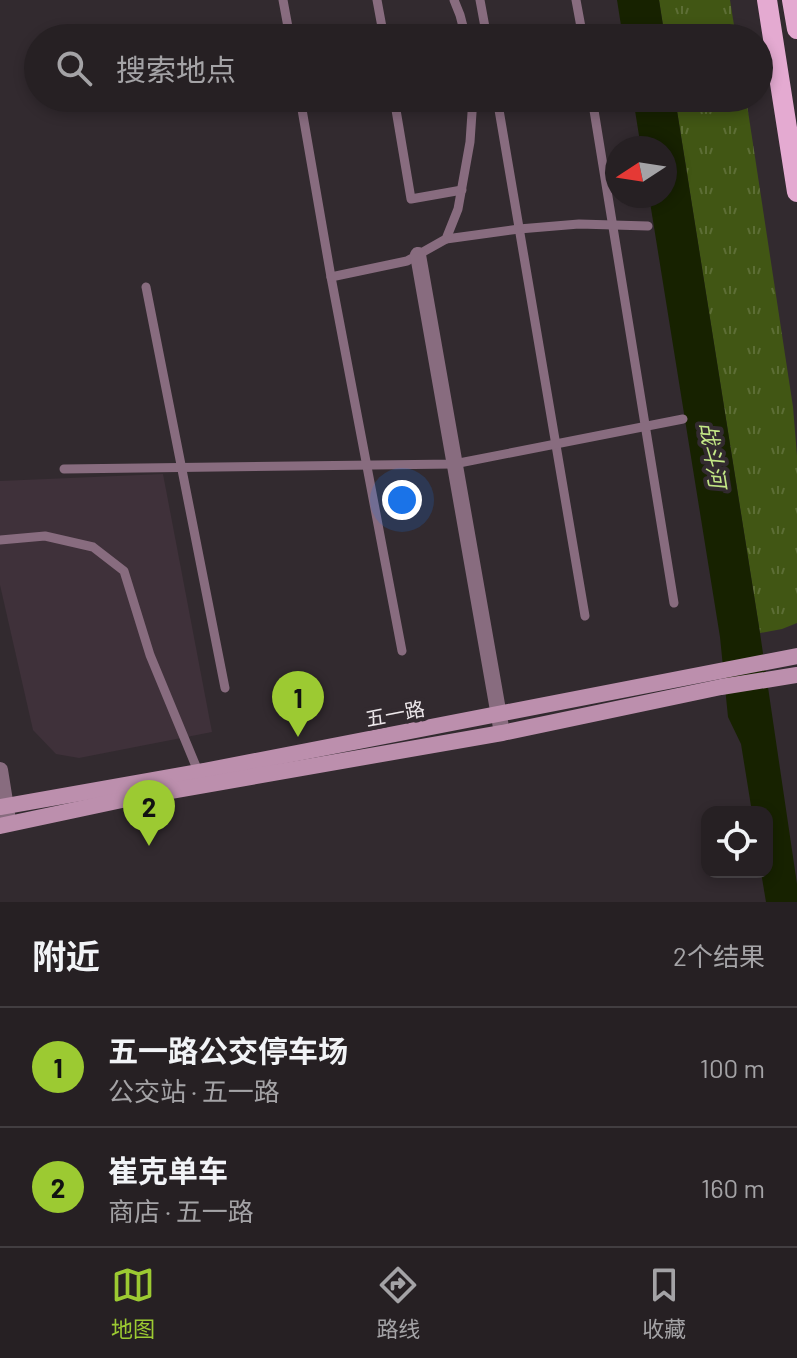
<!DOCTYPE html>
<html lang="zh">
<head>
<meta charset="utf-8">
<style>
  :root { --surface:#262023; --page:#2e282b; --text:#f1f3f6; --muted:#a4a3a6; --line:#423e41; --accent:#9cca32 }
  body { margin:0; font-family:Barlow,"Noto Sans SC",sans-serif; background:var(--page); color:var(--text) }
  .controls { position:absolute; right:24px; bottom:24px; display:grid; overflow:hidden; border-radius:16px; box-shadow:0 4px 12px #0003 }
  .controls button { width:72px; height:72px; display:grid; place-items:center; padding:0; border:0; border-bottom:2px solid var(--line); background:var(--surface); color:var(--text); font:40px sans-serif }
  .compass { position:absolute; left:605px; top:136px; width:72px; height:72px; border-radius:50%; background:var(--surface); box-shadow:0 4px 12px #0003; rotate:258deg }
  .you { position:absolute; left:402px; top:500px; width:28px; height:28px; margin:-20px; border:6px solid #fff; border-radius:50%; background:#1a73e8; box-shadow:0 0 0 12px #1a73e833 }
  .badge { display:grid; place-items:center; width:52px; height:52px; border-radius:50%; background:var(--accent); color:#111; font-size:26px; font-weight:700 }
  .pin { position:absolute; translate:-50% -66px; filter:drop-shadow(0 2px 4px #0008) }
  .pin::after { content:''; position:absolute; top:42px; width:28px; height:24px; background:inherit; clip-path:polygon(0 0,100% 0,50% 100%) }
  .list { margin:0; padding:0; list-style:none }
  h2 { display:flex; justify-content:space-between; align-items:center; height:104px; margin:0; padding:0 32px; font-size:34px }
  h2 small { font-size:26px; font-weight:400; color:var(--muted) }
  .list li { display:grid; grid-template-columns:52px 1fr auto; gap:24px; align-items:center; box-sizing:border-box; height:120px; padding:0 32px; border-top:2px solid var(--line) }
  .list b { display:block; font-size:30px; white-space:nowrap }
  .list p { margin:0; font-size:26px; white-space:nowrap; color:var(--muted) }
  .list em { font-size:26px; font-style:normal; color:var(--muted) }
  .icon { flex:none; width:44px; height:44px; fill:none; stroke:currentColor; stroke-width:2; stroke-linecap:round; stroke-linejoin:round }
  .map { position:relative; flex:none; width:797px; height:902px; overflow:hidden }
  .search { position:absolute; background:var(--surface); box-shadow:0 4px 12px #0003; left:24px; right:24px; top:24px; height:88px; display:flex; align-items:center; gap:20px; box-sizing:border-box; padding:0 28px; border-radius:44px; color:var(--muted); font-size:30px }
  .sheet { height:344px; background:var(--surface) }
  nav { display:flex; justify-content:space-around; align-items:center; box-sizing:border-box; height:112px; border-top:2px solid var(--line); background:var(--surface); font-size:22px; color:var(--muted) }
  nav a { display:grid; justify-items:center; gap:4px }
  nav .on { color:var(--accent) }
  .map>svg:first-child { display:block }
  .built { fill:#3f313a }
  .grass { fill:url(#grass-tufts) }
  .water { fill:#172200 }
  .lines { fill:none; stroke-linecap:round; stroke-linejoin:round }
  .service { stroke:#886c7f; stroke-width:9 }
  .minor { stroke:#886c7f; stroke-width:16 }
  .tertiary { stroke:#886c7f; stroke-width:16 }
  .secondary { stroke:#bc8fad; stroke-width:16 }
  .primary { stroke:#e4aad1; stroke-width:20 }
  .labels { text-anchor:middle; stroke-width:8; stroke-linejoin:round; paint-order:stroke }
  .street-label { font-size:20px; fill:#ede8eb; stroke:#322a2f }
  .water-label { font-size:22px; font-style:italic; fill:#c3e786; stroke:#322a2f }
</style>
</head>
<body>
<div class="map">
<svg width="797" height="902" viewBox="0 0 797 902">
  <defs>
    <pattern id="grass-tufts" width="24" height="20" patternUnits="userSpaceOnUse" patternTransform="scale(2)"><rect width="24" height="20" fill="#415614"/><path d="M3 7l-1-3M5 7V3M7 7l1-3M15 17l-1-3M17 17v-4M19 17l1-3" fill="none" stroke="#5d6e36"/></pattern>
  </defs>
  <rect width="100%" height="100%" fill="#322a2f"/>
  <polygon class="built" points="163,474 212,732 79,758 56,754 33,730 0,585 0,481"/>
  <g class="grass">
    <polygon points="659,0 730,0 736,38 665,38"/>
    <polygon points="675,98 746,98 793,407 797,456 797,623 782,629 760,633"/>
  </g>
  <g class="water">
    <polygon points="617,0 659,0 665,38 623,38"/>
    <polygon points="633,98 675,98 760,633 797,884 797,902 766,902 761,872 767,872 767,812 752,812 741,744 728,717 720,637 649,196 665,196 665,148 641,148"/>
  </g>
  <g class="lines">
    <g class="service">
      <polyline points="283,0 290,38"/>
      <polyline points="377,0 384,38"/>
      <polyline points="454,0 460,15 466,38"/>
      <polyline points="480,0 487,38"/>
      <polyline points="576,0 583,38"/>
      <polyline points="568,38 616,30"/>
      <polyline points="300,98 331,277 402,651"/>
      <polyline points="394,98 411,199 462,190"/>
      <polyline points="497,98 585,616"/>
      <polyline points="592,98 674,603"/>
      <polyline points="446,239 519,229 579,224 648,226"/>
      <polyline points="331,277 407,261 446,239 458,209 470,142 473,98"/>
      <polyline points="146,287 225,688"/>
      <polyline points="64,469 454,464 683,419"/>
      <polyline points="0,540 45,536 93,547 124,571 150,655 200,776"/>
    </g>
    <polyline class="minor" points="418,255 502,733"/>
    <polyline class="tertiary" points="0,770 8,820"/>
    <g class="secondary">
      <polyline points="0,807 199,772 797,656"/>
      <polyline points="0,826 136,797 502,733 721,687 797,675"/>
    </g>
    <g class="primary">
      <polyline points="767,0 797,192"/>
      <polyline points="792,0 797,29"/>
    </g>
  </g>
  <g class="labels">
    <g class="street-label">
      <text transform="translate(395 714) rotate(-11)" y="7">五一路</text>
    </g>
    <g class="water-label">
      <text transform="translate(713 455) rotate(81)" y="8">战斗河</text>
    </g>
  </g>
</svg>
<div class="controls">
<button><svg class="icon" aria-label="locate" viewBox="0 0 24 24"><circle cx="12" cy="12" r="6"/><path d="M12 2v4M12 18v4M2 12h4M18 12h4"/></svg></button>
</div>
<svg class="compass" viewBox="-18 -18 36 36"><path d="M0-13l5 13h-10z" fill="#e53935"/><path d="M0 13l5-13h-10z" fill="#a4a3a6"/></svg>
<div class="you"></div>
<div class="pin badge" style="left:298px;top:737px">1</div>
<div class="pin badge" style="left:149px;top:846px">2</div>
<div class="search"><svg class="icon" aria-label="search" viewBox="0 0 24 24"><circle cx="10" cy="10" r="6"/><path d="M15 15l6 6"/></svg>搜索地点</div>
</div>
<section class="sheet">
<h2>附近<small>2个结果</small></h2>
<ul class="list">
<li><span class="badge">1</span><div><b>五一路公交停车场</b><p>公交站 · 五一路</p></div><em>100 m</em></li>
<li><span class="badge">2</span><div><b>崔克单车</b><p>商店 · 五一路</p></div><em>160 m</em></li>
</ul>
</section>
<nav>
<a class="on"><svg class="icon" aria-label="map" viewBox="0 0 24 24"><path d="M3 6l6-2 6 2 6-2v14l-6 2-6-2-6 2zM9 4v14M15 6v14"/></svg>地图</a>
<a><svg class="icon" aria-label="directions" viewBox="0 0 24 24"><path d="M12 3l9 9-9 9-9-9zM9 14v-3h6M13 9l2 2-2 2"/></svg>路线</a>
<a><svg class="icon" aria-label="saved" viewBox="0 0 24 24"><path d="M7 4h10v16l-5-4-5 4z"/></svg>收藏</a>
</nav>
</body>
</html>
